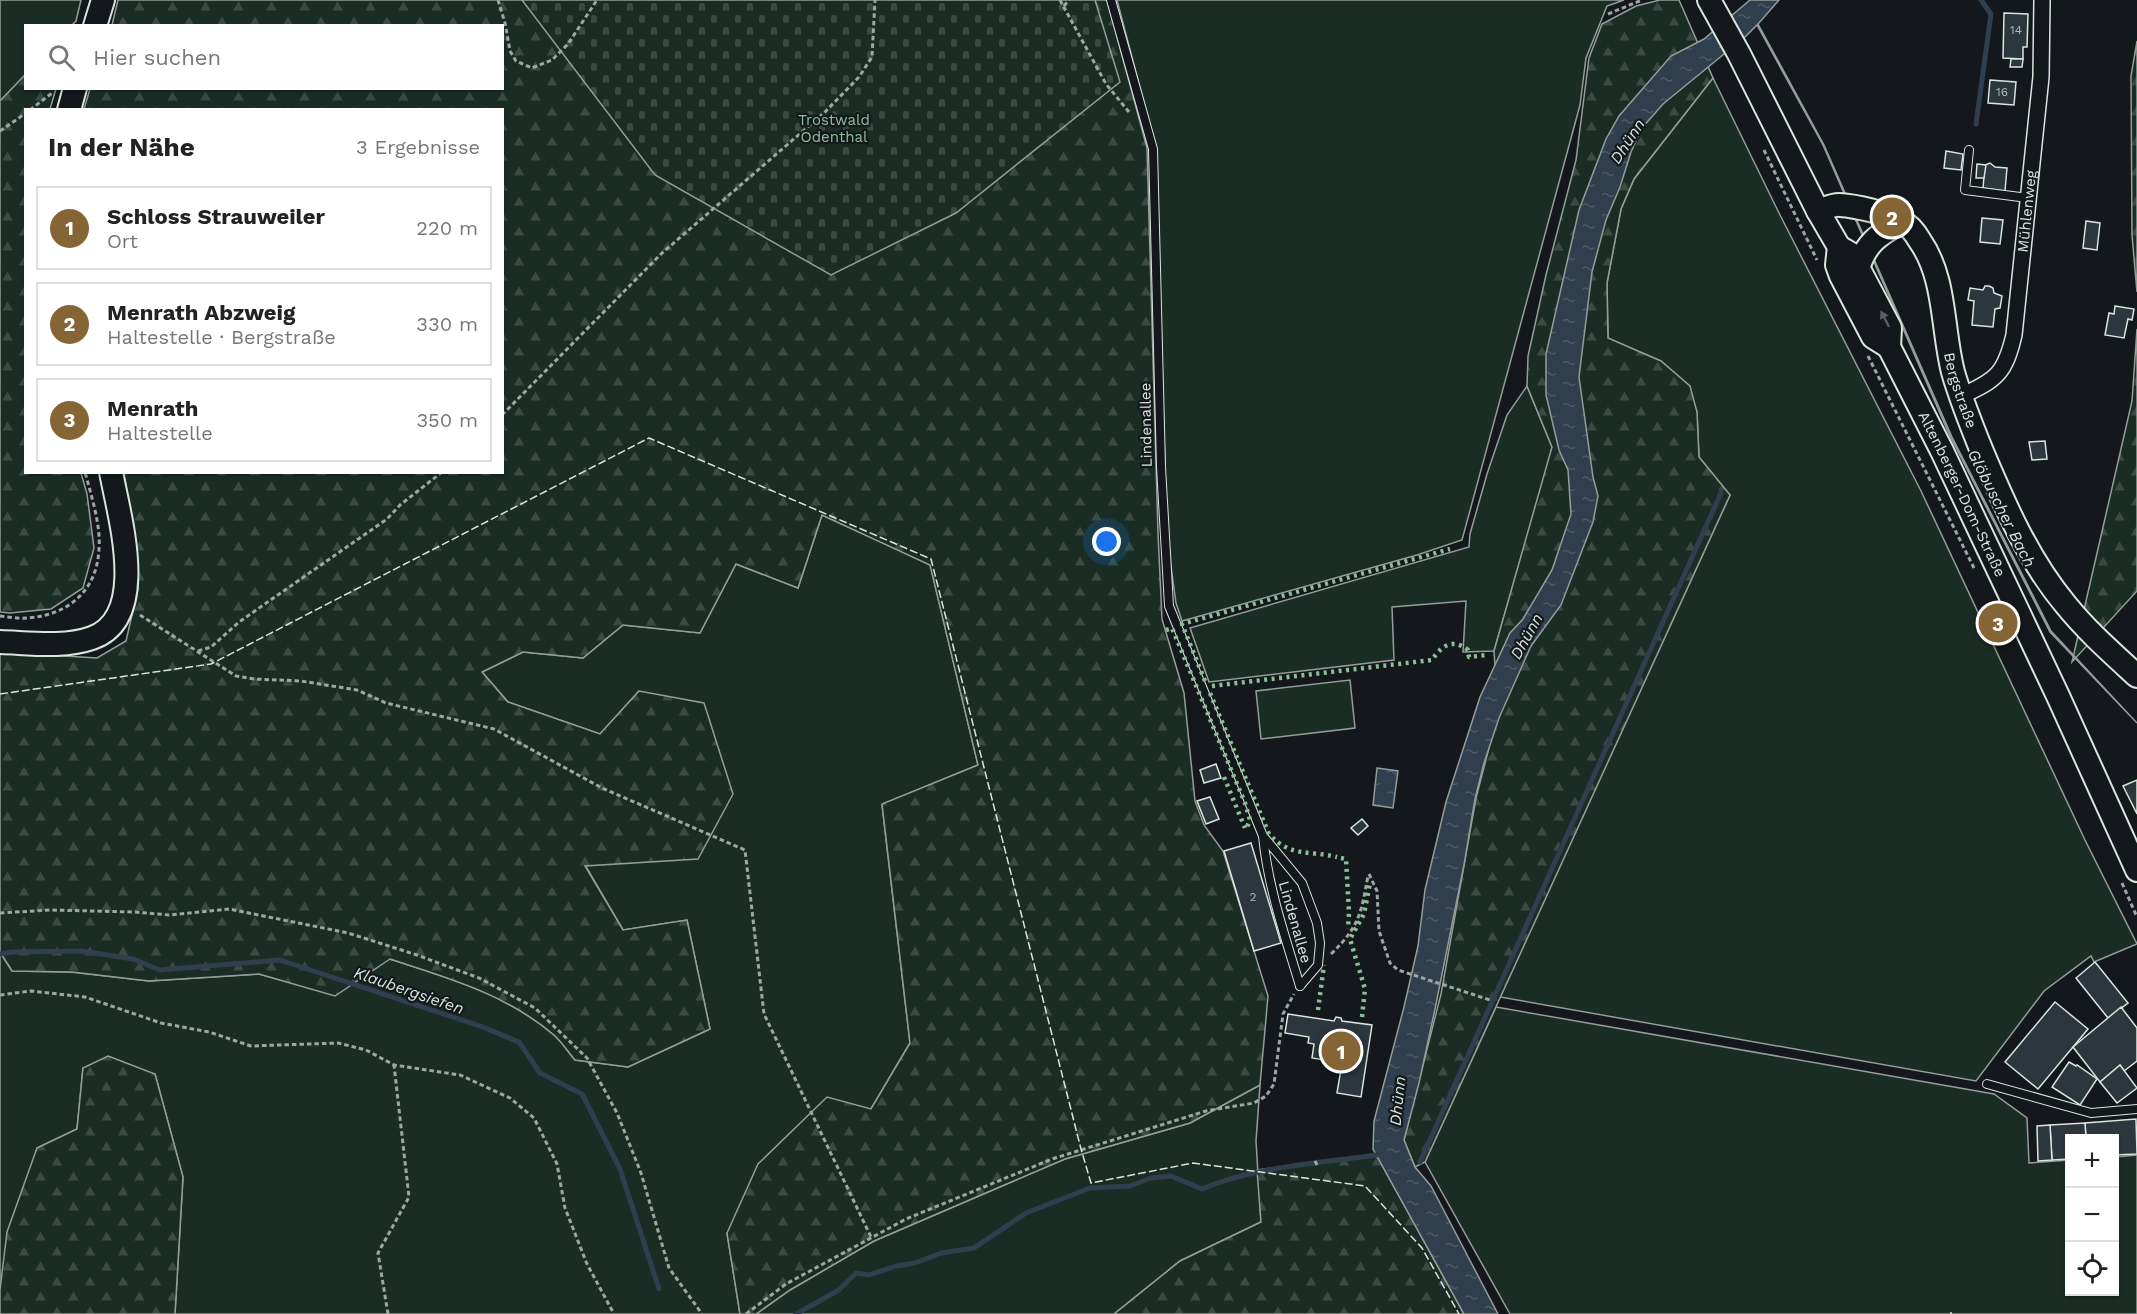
<!DOCTYPE html>
<html lang="de">
<head>
<meta charset="utf-8">
<style>
  :root { --surface:#fff; --page:#f6f6f6; --text:#222; --muted:#767676; --line:#e0e0e0; --accent:#856535 }
  body { margin:0; font-family:"Work Sans",sans-serif; background:var(--page); color:var(--text) }
  .controls { position:absolute; right:18px; bottom:18px; display:grid; overflow:hidden; border-radius:0px; box-shadow:0 2px 4px #0004 }
  .controls button { width:54px; height:54px; display:grid; place-items:center; padding:0; border:0; border-bottom:2px solid var(--line); background:var(--surface); color:var(--text); font:30px sans-serif }
  .you { position:absolute; left:1107px; top:542px; width:21px; height:21px; margin:-15px; border:4px solid #fff; border-radius:50%; background:#1a73e8; box-shadow:0 0 0 9px #1a73e833 }
  .badge { display:grid; place-items:center; width:39px; height:39px; border-radius:50%; background:var(--accent); color:#fff; font-size:20px; font-weight:700 }
  .pin { position:absolute; translate:-50% -50%; border:3px solid #fff; box-shadow:0 2px 6px #0006 }
  .list { margin:0; padding:0; list-style:none }
  h2 { display:flex; justify-content:space-between; align-items:center; height:78px; margin:0; padding:0 24px; font-size:26px }
  h2 small { font-size:20px; font-weight:400; color:var(--muted) }
  .list li { display:grid; grid-template-columns:39px 1fr auto; gap:18px; align-items:center; box-sizing:border-box; height:84px; margin:0 12px 12px; padding:0 12px; border:2px solid var(--line); border-radius:0px }
  .list b { display:block; font-size:22px; white-space:nowrap }
  .list p { margin:0; font-size:20px; white-space:nowrap; color:var(--muted) }
  .list em { font-size:20px; font-style:normal; color:var(--muted) }
  .icon { flex:none; width:33px; height:33px; fill:none; stroke:currentColor; stroke-width:2; stroke-linecap:round; stroke-linejoin:round }
  .map { position:relative; flex:none; width:2137px; height:1314px; overflow:hidden }
  .search { position:absolute; background:var(--surface); box-shadow:0 2px 4px #0004; left:24px; top:24px; width:480px; height:66px; display:flex; align-items:center; gap:15px; box-sizing:border-box; padding:0 21px; border-radius:0px; color:var(--muted); font-size:22px }
  .panel { position:absolute; background:var(--surface); box-shadow:0 2px 4px #0004; left:24px; top:108px; width:480px; height:366px; border-radius:0px }
  .map>svg:first-child { display:block }
  .green { fill:#1a2d24; stroke:#939e99; stroke-width:1.5 }
  .forest { fill:url(#forest-firs); stroke:#939e99; stroke-width:1.5 }
  .cemetery { fill:url(#cemetery-stones); stroke:#939e99; stroke-width:1.5 }
  .water { fill:url(#water-ripples); stroke:#939e99; stroke-width:1.5 }
  .lines { fill:none; stroke-linecap:round; stroke-linejoin:round }
  .stream { stroke:#2f3f4d; stroke-width:5 }
  .building { fill:#2c363c; stroke:#d8e6dc; stroke-width:1.5 }
  .lane-casing { stroke:#d8e6dc; stroke-width:10 }
  .street-casing { stroke:#d8e6dc; stroke-width:18 }
  .secondary-casing { stroke:#d8e6dc; stroke-width:26 }
  .path { stroke:#9da8a2; stroke-width:3; stroke-dasharray:4.5 3; stroke-linecap:butt }
  .lane { stroke:#14181c; stroke-width:8 }
  .street { stroke:#14181c; stroke-width:15 }
  .secondary { stroke:#14181c; stroke-width:22 }
  .hedge { stroke:#8ac095; stroke-width:4.5; stroke-dasharray:3 4.5; stroke-linecap:butt }
  .fence { stroke:#d8e6dc; stroke-width:1.5; stroke-dasharray:8 3; stroke-linecap:butt }
  .oneway { fill:#59605f }
  .labels { text-anchor:middle; stroke-width:4.5; stroke-linejoin:round; paint-order:stroke }
  .number-label { font-size:12px; fill:#adbab4 }
  .park-label { font-size:15px; fill:#8ac095; stroke:#14181c }
  .street-label { font-size:15px; fill:#d8e6dc; stroke:#14181c }
  .water-label { font-size:16px; font-style:italic; fill:#d8e6dc; stroke:#14181c }
</style>
</head>
<body>
<div class="map">
<svg width="2137" height="1314" viewBox="0 0 2137 1314">
  <defs>
    <pattern id="forest-firs" width="22" height="20" patternUnits="userSpaceOnUse" patternTransform="scale(1.5)"><rect width="22" height="20" fill="#1a2d24"/><path d="M5 1l3.5 6h-7zM16 11l3.5 6h-7z" fill="#3b4b43"/></pattern>
    <pattern id="cemetery-stones" width="16" height="16" patternUnits="userSpaceOnUse" patternTransform="scale(1.5)"><rect width="16" height="16" fill="#1a2d24"/><path d="M2 7V4a2 2 0 0 1 4 0v3zM10 15v-3a2 2 0 0 1 4 0v3z" fill="#3b4b43"/></pattern>
    <pattern id="water-ripples" width="26" height="14" patternUnits="userSpaceOnUse" patternTransform="scale(1.5)"><rect width="26" height="14" fill="#2f3f4d"/><path d="M2 4q2-2 4 0t4 0M15 11q2-2 4 0t4 0" fill="none" stroke="#4c5b66"/></pattern>
  </defs>
  <rect width="100%" height="100%" fill="#14181c"/>
  <g class="green">
    <polygon points="0,0 81,0 76,21 72,25 26,26 25,75 0,101"/>
    <polygon points="1117,0 1624,0 1607,6 1586,58 1580,105 1462,540 1417,555 1182,621 1176,603 1167,538 1156,148"/>
    <polygon points="1713,78 1779,213 1921,491 2085,840 2137,944 2094,962 2091,956 2044,991 1976,1081 1500,997 1730,495 1699,457 1697,412 1661,361 1608,339 1607,283 1621,209 1634,179"/>
    <polygon points="1527,386 1552,447 1550,457 1494,651 1463,652 1466,601 1392,607 1394,660 1209,682 1190,628 1469,547 1470,534 1487,474 1507,415"/>
    <path d="M822 515 930 564 978 765 882 805 910 1043 871 1109 727 1233 740 1314H175L183 1177 155 1074 83 1068 77 1129 37 1148 0 1290V952L12 971 71 972 149 981 259 974 335 995 389 959C448 977 506 994 554 1035 562 1042 568 1052 575 1060L628 1067 710 1029 687 920 623 930 585 865 639 691 600 734 508 702 482 672 523 652 583 658 623 625 700 633 736 564 798 588Z"/>
    <polygon points="1350,680 1355,728 1261,739 1256,691"/>
    <polygon points="1496,1007 1994,1094 2027,1118 2029,1163 2069,1160 2070,1292 2114,1292 2115,1157 2137,1155 2137,1314 1510,1314 1425,1162"/>
    <polygon points="1260,1085 1256,1141 1261,1222 1180,1261 1114,1314 756,1314 790,1290 874,1241 1065,1159 1190,1123"/>
  </g>
  <g class="forest">
    <path d="M118 0H1107L1147 148 1158 533 1162 619 1184 693 1195 801 1204 825 1223 851 1268 996 1260 1085 1190 1123 1065 1159 874 1241 790 1290 756 1314H740L727 1233 758 1164 827 1097 871 1109 910 1043 882 804 978 765 930 565 822 515 798 588 736 564 700 633 623 625 583 658 523 652 482 672 508 702 600 734 639 691 704 703 733 794 698 859 585 866 623 930 687 920 710 1029 628 1067 575 1060C568 1052 562 1042 554 1035 506 994 448 978 390 959L335 996 259 974 149 981 72 972 12 971 0 952V652L97 658 126 641 138 589 136 547 124 473 502 472V110L84 109 90 89 502 88V26L112 25Z"/>
    <polygon points="1660,0 1679,0 1713,78 1634,179 1621,209 1607,283 1608,338 1661,361 1690,386 1697,412 1699,457 1730,495 1425,1162 1415,1167 1404,1140 1441,994 1476,798 1498,713 1494,651 1552,447 1527,386 1528,356 1546,275 1576,160 1589,58 1602,24 1636,6"/>
    <polygon points="2137,41 2137,292 2132,235 2131,76"/>
    <polygon points="25,75 26,88 56,89 50,109 26,110 26,472 81,473 87,494 94,548 83,588 51,609 10,613 0,612 0,101"/>
    <polygon points="2137,329 2137,591 2072,662 2132,401"/>
    <polygon points="108,1056 155,1074 183,1177 175,1314 0,1314 0,1290 7,1232 37,1148 77,1129 83,1068"/>
    <polygon points="1376,1154 1464,1314 1114,1314 1180,1261 1261,1222 1257,1170"/>
  </g>
  <polygon class="cemetery" points="522,0 1095,0 1120,82 956,213 831,275 655,175"/>
  <g class="water">
    <polygon points="1750,0 1779,0 1758,24 1824,145 1952,437 2051,631 2137,723 2050,632 1949,434 1823,145 1757,25 1746,36 1663,104 1642,128 1631,152 1620,187 1606,220 1592,272 1579,377 1593,477 1598,496 1593,522 1561,605 1531,646 1499,718 1484,763 1475,799 1464,865 1435,1009 1419,1083 1404,1140 1415,1167 1431,1186 1498,1314 1464,1314 1373,1149 1374,1121 1404,1007 1418,946 1425,890 1446,802 1480,697 1510,633 1523,619 1552,570 1571,514 1568,470 1559,450 1546,395 1546,354 1579,210 1606,139 1619,116 1671,56 1704,39"/>
    <polygon points="1377,768 1398,771 1393,808 1373,805"/>
  </g>
  <g class="lines">
    <g class="stream">
      <polyline points="1976,124 1991,14 1981,0"/>
      <polyline points="0,954 12,952 81,951 133,959 160,970 280,960 480,1026 519,1042 540,1073 582,1094 620,1169 659,1289"/>
      <polyline points="1420,1162 1721,493"/>
      <path d="M796 1314 839 1290 856 1273 869 1275 896 1266 915 1263 941 1253 974 1248 1026 1213 1090 1188 1130 1186 1151 1178 1171 1176 1202 1189C1255 1166 1325 1163 1383 1154"/>
    </g>
  </g>
  <g class="building">
    <polygon points="2004,13 2028,14 2027,47 2023,47 2023,59 2003,58"/>
    <polygon points="2011,59 2023,59 2022,67 2010,67"/>
    <polygon points="1990,80 2016,82 2014,105 1988,103"/>
    <polygon points="1946,151 1963,154 1961,170 1944,168"/>
    <polygon points="1990,163 1995,167 2007,168 2005,191 1983,188 1985,165"/>
    <polygon points="1977,164 1986,165 1984,178 1976,178"/>
    <polygon points="1982,218 2003,220 2000,244 1980,242"/>
    <polygon points="2086,221 2100,223 2097,250 2083,248"/>
    <polygon points="1985,286 1989,286 1993,288 1994,293 2002,296 2000,308 1995,309 1993,327 1972,325 1974,301 1968,300 1970,288 1983,290"/>
    <polygon points="2115,306 2134,309 2132,320 2128,319 2124,338 2105,335 2109,313 2114,314"/>
    <polygon points="2045,441 2047,459 2032,460 2029,442"/>
    <polygon points="1216,764 1221,778 1204,783 1200,770"/>
    <polygon points="2137,780 2137,814 2123,786"/>
    <polygon points="1210,797 1219,819 1206,824 1197,801"/>
    <polygon points="1362,819 1368,826 1358,835 1351,828"/>
    <polygon points="1251,843 1281,943 1254,951 1224,851"/>
    <polygon points="2095,962 2128,1003 2108,1018 2076,978"/>
    <polygon points="2055,1002 2088,1029 2038,1089 2005,1062"/>
    <polygon points="2121,1007 2137,1028 2137,1061 2124,1071 2120,1065 2100,1082 2073,1047"/>
    <polygon points="1288,1014 1334,1021 1336,1017 1341,1018 1342,1021 1372,1025 1361,1097 1337,1093 1342,1063 1312,1058 1314,1044 1308,1043 1309,1037 1285,1033"/>
    <polygon points="2069,1062 2076,1066 2077,1065 2097,1079 2080,1105 2052,1087"/>
    <polygon points="2120,1065 2137,1088 2117,1103 2100,1082"/>
    <polygon points="2136,1119 2137,1154 2114,1155 2114,1138 2086,1138 2085,1123"/>
    <polygon points="2085,1123 2086,1138 2070,1138 2070,1159 2052,1160 2050,1125"/>
    <polygon points="2050,1125 2052,1160 2038,1161 2037,1126"/>
  </g>
  <g class="lines">
    <g class="lane-casing">
      <g id="lane">
        <path d="M1111 0 1153 149 1161 467 1169 606 1263 836C1268 888 1285 936 1300 986"/>
        <polyline points="1969,150 1965,190 2028,198"/>
        <polyline points="1264,837 1302,883 1317,923 1320,943 1318,965 1300,986"/>
        <polyline points="1987,1084 2091,1113 2137,1109"/>
      </g>
    </g>
    <g class="street-casing">
      <g id="street">
        <path id="s1" d="M1961 396C1997 380 2005 373 2014 335L2041 77 2042 0"/>
      </g>
    </g>
    <g class="secondary-casing">
      <g id="secondary">
        <path id="s2" d="M1709 0 1739 54 1818 211 1839 247 1851 254 1890 328 1889 347 1942 451 2058 696 2137 870"/>
        <polyline points="95,26 103,0"/>
        <polyline points="69,110 75,88"/>
        <path id="s3" d="M1818 211C1825 209 1833 204 1840 205 1855 206 1888 213 1901 221 1909 225 1916 234 1920 241 1946 278 1942 329 1953 372 1961 400 1972 427 1983 454 2005 506 2029 561 2066 605 2087 631 2112 653 2137 676"/>
        <polyline points="1839,247 1837,265 1841,276 1873,337 1889,347"/>
        <path d="M1858 268C1867 241 1879 235 1902 221"/>
        <path d="M0 642C30 643 64 648 92 638 150 618 119 516 111 472"/>
      </g>
    </g>
    <g class="path">
      <polyline points="498,0 505,23 510,51 516,61 532,68 552,60 568,44 597,0"/>
      <polyline points="1060,0 1106,84 1129,112"/>
      <polyline points="1064,6 1069,0"/>
      <polyline points="1608,14 1642,0"/>
      <polyline points="30,110 52,93"/>
      <polyline points="0,131 26,113"/>
      <polyline points="1764,150 1817,260"/>
      <polyline points="1868,356 1975,570"/>
      <polyline points="502,415 661,254 825,112 859,77 872,57 875,0"/>
      <polyline points="140,615 236,676 254,679 301,681 357,690 386,703 494,729 602,788 745,850 764,1014 871,1237"/>
      <path d="M0 616C9 617 19 619 28 618 68 615 97 591 99 549 101 525 91 495 85 472"/>
      <polyline points="198,651 211,647 239,622 387,519 400,505 442,472"/>
      <polyline points="1369,874 1377,891 1379,931 1390,963 1398,970 1490,1000"/>
      <polyline points="2122,883 2137,917"/>
      <polyline points="0,913 51,910 135,912 169,915 229,909 348,933 417,955 479,978 535,1008 587,1058 617,1113 641,1173 669,1268 702,1314"/>
      <path d="M1331 954C1360 926 1361 913 1368 876"/>
      <polyline points="0,995 31,991 85,997 161,1023 209,1032 251,1046 338,1043 366,1050 394,1065 460,1075 510,1098 534,1118 557,1164 565,1208 587,1264 614,1314"/>
      <polyline points="1315,1161 1317,1165"/>
      <polyline points="388,1314 378,1253 409,1197 394,1065"/>
      <polyline points="746,1314 786,1284 906,1219 1052,1159 1206,1111 1254,1103 1266,1096 1274,1084 1283,1014 1294,994"/>
    </g>
    <use href="#lane" class="lane"/>
    <use href="#street" class="street"/>
    <use href="#secondary" class="secondary"/>
    <g class="hedge">
      <polyline points="1166,630 1172,628 1245,803 1250,820 1247,827"/>
      <polyline points="1205,681 1182,624 1450,549"/>
      <path d="M1212 686 1432 660C1442 645 1453 638 1468 650L1469 657 1487 655"/>
      <path d="M1210 693 1269 834C1291 858 1309 850 1337 857"/>
      <polyline points="1224,777 1245,828"/>
      <polyline points="1341,858 1346,859 1349,912 1348,929"/>
      <polyline points="1318,1010 1324,965"/>
      <polyline points="1362,1017 1365,989 1350,939 1364,914 1370,883"/>
    </g>
    <g class="fence">
      <polyline points="0,694 211,664 649,438 931,559 1081,1149 1091,1183 1193,1163 1365,1186 1422,1248 1459,1314"/>
      <polyline points="1951,1314 1951,1312"/>
    </g>
  </g>
  <defs><path id="oneway-solid" d="M-6-.8H1V-3.2L6.5 0L1 3.2V.8H-6Z" transform="scale(1.5)"/></defs>
  <use class="oneway" href="#oneway-solid" transform="translate(1885 319) rotate(-117)"/>
  <g class="labels">
    <g class="number-label">
      <text x="2016" y="34">14</text>
      <text x="2002" y="96">16</text>
      <text x="1253" y="901">2</text>
    </g>
    <g class="park-label">
      <text x="834" y="125">Trostwald<tspan x="834" dy="17">Odenthal</tspan></text>
    </g>
    <g class="street-label">
      <text dy="5" stroke="none"><textPath href="#s1" startOffset="210">Mühlenweg</textPath></text>
      <text dy="5" stroke="none"><textPath href="#s3" startOffset="270">Bergstraße</textPath></text>
      <text transform="translate(1146 425) rotate(-91)" y="5">Lindenallee</text>
      <text dy="5" stroke="none"><textPath href="#s2" startOffset="560">Altenberger-Dom-Straße</textPath></text>
      <text transform="translate(1295 922) rotate(74)" y="5">Lindenallee</text>
    </g>
    <g class="water-label">
      <text transform="translate(1627 141) rotate(-57)" y="6">Dhünn</text>
      <text transform="translate(2002 508) rotate(63)" y="6">Glöbuscher Bach</text>
      <text transform="translate(1526 636) rotate(-61)" y="6">Dhünn</text>
      <text transform="translate(409 990) rotate(19)" y="6">Klaubergsiefen</text>
      <text transform="translate(1397 1101) rotate(-84)" y="6">Dhünn</text>
    </g>
  </g>
</svg>
<div class="controls">
<button>+</button>
<button>−</button>
<button><svg class="icon" aria-label="locate" viewBox="0 0 24 24"><circle cx="12" cy="12" r="6"/><path d="M12 2v4M12 18v4M2 12h4M18 12h4"/></svg></button>
</div>
<div class="you"></div>
<div class="pin badge" style="left:1341px;top:1051px">1</div>
<div class="pin badge" style="left:1892px;top:217px">2</div>
<div class="pin badge" style="left:1998px;top:623px">3</div>
<div class="search"><svg class="icon" aria-label="search" viewBox="0 0 24 24"><circle cx="10" cy="10" r="6"/><path d="M15 15l6 6"/></svg>Hier suchen</div>
<section class="panel">
<h2>In der Nähe<small>3 Ergebnisse</small></h2>
<ul class="list">
<li><span class="badge">1</span><div><b>Schloss Strauweiler</b><p>Ort</p></div><em>220 m</em></li>
<li><span class="badge">2</span><div><b>Menrath Abzweig</b><p>Haltestelle · Bergstraße</p></div><em>330 m</em></li>
<li><span class="badge">3</span><div><b>Menrath</b><p>Haltestelle</p></div><em>350 m</em></li>
</ul>
</section>
</div>
</body>
</html>
